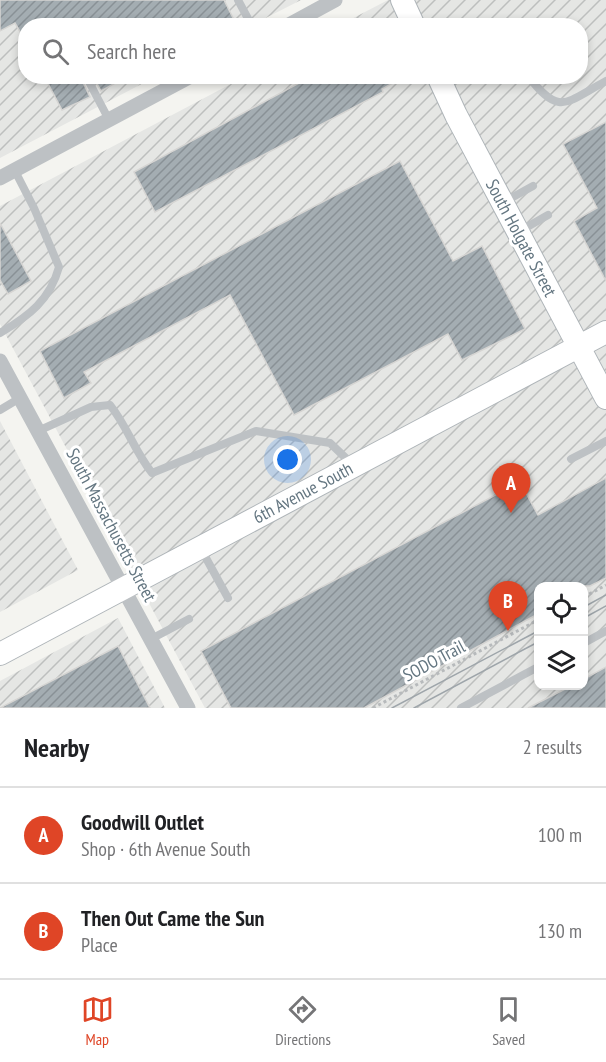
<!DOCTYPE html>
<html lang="en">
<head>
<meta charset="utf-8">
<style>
  :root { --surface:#fff; --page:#f2f2f2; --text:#202124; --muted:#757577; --line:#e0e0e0; --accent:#df4526 }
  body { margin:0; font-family:"PT Sans Narrow",sans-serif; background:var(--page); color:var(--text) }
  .controls { position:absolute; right:18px; bottom:18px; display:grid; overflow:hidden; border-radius:12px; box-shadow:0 3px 9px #0003 }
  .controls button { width:54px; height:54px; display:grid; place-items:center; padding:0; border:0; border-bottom:2px solid var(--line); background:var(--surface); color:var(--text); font:30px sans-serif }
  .you { position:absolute; left:288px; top:460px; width:21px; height:21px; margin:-15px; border:4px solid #fff; border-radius:50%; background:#1a73e8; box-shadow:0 0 0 9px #1a73e833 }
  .badge { display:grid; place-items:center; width:39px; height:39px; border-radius:50%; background:var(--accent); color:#fff; font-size:20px; font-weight:700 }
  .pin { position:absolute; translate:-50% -50px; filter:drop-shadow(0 2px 3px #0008) }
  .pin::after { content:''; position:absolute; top:32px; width:21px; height:18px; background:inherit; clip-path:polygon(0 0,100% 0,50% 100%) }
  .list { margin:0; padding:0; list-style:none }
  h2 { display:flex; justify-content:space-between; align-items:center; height:78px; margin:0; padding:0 24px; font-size:26px }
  h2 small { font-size:20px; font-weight:400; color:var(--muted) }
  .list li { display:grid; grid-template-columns:39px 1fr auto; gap:18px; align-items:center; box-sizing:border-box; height:96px; padding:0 24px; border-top:2px solid var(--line) }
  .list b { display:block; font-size:22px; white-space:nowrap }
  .list p { margin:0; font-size:20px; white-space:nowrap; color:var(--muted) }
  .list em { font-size:20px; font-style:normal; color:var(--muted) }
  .icon { flex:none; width:33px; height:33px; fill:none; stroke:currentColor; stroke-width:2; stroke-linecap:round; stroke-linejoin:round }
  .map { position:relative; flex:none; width:606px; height:708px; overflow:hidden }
  .search { position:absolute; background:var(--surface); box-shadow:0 3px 9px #0003; left:18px; right:18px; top:18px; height:66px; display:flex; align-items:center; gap:15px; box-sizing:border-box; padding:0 21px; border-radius:24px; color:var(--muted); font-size:22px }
  .sheet { height:270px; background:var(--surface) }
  nav { display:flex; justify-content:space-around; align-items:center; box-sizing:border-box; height:84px; border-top:2px solid var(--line); background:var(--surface); font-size:16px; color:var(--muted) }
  nav a { display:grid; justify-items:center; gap:3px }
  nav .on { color:var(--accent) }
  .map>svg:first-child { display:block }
  .industrial { fill:url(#industrial-furrows); fill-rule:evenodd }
  .building { fill:url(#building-hatch); stroke:#d6d5d3; stroke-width:1.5 }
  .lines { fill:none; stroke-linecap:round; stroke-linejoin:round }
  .secondary-casing { stroke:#afb5b9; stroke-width:24 }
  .path { stroke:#b7babc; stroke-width:3; stroke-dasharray:3 3; stroke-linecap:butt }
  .lane { stroke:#bdc1c4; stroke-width:8 }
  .street { stroke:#bdc1c4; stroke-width:15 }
  .secondary { stroke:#fff; stroke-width:22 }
  .tram { stroke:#9ea5aa; stroke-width:1.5 }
  .labels { text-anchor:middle; stroke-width:6; stroke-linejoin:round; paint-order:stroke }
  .street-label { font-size:18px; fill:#647681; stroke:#fff }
</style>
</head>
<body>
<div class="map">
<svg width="606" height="708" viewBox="0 0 606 708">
  <defs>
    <pattern id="industrial-furrows" width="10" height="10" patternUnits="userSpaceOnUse" patternTransform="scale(1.5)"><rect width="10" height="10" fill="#e5e6e4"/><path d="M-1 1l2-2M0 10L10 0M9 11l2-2" fill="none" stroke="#bdbfbe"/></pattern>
    <pattern id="building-hatch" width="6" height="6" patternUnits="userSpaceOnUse" patternTransform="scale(1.5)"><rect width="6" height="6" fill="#a4adb2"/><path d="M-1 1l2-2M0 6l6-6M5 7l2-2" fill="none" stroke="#899196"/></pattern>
  </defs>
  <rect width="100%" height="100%" fill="#f4f4f0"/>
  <g class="industrial">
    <polygon points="0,0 301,0 252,25 26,26 26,76 155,77 0,158"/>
    <path d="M388 0H606V708H205L0 324V206L244 77 580 76V26L340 25ZM538 586H584V686H538Z"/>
    <polygon points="0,421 78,570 0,612"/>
    <polygon points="118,618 165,708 0,708 0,681"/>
  </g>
  <g class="building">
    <polygon points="0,0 224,0 234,20 225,26 26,26 26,42 15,23 0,31"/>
    <polygon points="44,76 80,76 90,97 62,110"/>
    <polygon points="93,76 128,76 101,91"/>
    <polygon points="312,76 405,76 382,89 383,92 155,212 134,172"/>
    <polygon points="606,122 606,281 574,221 597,208 563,144"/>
    <polygon points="400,161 453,261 482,246 525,329 462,360 448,334 294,415 230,295 84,372 91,383 64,398 40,351"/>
    <polygon points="0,223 31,281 8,294 0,280"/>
    <polygon points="606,478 606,578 590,586 538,586 538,614 364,708 231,708 201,651 520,482 538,515"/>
    <polygon points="118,646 150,708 0,708"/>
    <polygon points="606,667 606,708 528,708 571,686 584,686 584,679"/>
  </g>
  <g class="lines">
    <g class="secondary-casing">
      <g id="secondary">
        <polyline points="402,0 414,26"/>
        <polyline points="438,76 456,115 606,398"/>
        <polyline points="0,654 606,332"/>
      </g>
    </g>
    <g class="path">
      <polyline points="121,556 124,555 133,562"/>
      <polyline points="584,597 606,585"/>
      <polyline points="373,708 538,620"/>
    </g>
    <g class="lane">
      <polyline points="238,0 252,26"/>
      <polyline points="86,76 109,120"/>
      <path d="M528 76C560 117 565 103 606 81"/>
      <polyline points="504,202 533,186"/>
      <polyline points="520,231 548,215"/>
      <path d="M0 333C29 316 50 300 59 267L34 208 15 171"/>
      <polyline points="0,410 20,398"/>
      <path d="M38 431 91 407 110 405C127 426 135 452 152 473L256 431 330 443 351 463"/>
      <polyline points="571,459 606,441"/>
      <polyline points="201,549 228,598"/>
      <polyline points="151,639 189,619"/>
      <polyline points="584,643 606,631"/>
      <polyline points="461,708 538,667"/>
    </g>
    <g class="street">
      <polyline points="287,26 335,0"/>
      <polyline points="0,178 191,76"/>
      <polyline points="0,361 188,708"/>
    </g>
    <use href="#secondary" class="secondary"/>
    <g class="tram">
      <polyline points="584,607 606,595"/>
      <polyline points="584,618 606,606"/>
      <polyline points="392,708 538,631"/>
      <polyline points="414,708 538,642"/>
    </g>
  </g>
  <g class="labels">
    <g class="street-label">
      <text transform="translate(521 238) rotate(62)" y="6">South Holgate Street</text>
      <text transform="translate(303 493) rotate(-28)" y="6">6th Avenue South</text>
      <text transform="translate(111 525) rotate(62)" y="6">South Massachusetts Street</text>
      <text transform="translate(434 661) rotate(-28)" y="6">SODO Trail</text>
    </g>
  </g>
</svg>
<div class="controls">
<button><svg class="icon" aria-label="locate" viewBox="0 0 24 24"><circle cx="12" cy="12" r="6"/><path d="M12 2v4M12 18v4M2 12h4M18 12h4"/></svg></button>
<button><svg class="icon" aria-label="layers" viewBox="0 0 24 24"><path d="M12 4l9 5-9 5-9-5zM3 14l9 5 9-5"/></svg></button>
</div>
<div class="you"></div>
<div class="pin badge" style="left:511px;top:513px">A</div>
<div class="pin badge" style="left:508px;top:631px">B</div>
<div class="search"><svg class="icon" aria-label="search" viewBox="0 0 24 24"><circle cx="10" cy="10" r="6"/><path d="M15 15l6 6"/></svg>Search here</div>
</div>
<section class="sheet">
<h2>Nearby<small>2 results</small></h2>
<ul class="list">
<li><span class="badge">A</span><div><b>Goodwill Outlet</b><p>Shop · 6th Avenue South</p></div><em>100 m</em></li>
<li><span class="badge">B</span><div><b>Then Out Came the Sun</b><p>Place</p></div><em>130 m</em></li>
</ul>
</section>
<nav>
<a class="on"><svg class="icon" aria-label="map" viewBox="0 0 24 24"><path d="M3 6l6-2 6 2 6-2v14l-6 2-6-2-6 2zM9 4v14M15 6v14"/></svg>Map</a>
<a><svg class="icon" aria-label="directions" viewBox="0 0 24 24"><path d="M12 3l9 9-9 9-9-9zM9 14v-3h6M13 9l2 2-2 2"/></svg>Directions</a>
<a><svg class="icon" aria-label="saved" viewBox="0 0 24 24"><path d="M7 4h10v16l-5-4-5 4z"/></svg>Saved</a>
</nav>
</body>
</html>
